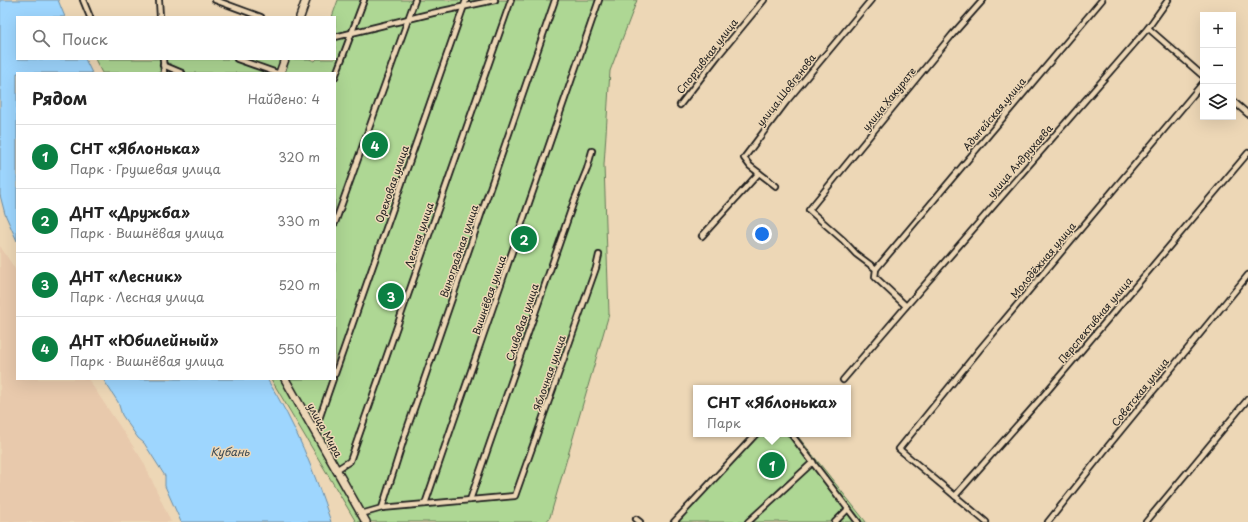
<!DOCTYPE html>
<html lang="ru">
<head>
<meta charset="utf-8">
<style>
  :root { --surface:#fff; --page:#f6f6f6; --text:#222; --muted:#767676; --line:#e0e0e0; --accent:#0b8043 }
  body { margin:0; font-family:"Playpen Sans",sans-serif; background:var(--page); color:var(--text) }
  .controls { position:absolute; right:12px; top:12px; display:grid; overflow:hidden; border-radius:0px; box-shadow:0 4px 16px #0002 }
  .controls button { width:36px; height:36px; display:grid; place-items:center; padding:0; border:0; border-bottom:1px solid var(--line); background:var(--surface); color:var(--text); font:20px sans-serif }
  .you { position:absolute; left:762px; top:234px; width:14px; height:14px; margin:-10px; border:3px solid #fff; border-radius:50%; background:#1a73e8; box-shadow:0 0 0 6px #1a73e833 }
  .badge { display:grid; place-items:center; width:26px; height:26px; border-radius:50%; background:var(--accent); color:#fff; font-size:13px; font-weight:700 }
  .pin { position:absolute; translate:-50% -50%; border:2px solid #fff; box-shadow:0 1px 4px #0006 }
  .popup { position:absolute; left:693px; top:385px; width:158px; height:52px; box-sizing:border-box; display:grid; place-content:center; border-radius:0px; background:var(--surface); filter:drop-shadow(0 1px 3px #0005); font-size:13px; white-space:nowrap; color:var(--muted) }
  .popup b { font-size:15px; color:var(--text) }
  .popup::after { content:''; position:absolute; left:50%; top:100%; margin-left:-8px; border:8px solid transparent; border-top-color:var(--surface) }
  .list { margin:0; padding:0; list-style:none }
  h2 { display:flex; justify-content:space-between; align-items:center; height:52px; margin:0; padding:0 16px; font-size:17px }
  h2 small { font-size:13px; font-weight:400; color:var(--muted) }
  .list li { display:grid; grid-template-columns:26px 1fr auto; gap:12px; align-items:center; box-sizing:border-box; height:64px; padding:0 16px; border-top:1px solid var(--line) }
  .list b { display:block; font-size:15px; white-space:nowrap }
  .list p { margin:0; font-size:13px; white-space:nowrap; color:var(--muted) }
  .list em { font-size:13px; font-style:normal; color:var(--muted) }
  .icon { flex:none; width:22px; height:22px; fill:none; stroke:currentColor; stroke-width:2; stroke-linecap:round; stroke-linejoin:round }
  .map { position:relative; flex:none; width:1248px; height:522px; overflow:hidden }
  .search { position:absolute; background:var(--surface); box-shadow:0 4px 16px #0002; left:16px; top:16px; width:320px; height:44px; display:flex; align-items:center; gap:10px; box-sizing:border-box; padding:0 14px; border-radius:0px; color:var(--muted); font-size:15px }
  .panel { position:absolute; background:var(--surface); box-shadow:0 4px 16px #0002; left:16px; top:72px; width:320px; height:308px; border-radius:0px }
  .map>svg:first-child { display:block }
  .built { fill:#e8c9ac }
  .green { fill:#aed794; stroke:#657a58 }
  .water { fill:#9ed6fe; stroke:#6a8ca4 }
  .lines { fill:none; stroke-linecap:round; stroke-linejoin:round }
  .street-casing { stroke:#1c1c1c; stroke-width:8 }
  .secondary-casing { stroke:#1c1c1c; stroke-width:10 }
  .street { stroke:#edd7b6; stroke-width:4.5 }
  .secondary { stroke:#edd7b6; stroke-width:7 }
  .labels { text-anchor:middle; stroke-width:3; stroke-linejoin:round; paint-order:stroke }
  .street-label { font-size:10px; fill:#1c1c1c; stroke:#edd7b6 }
  .water-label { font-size:11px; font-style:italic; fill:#3c4a54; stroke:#edd7b6 }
</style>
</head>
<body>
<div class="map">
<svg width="1248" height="522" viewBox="0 0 1248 522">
  <rect width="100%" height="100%" fill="#edd7b6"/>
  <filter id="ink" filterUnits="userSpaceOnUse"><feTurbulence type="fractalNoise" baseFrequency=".025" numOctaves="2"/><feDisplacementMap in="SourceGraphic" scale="8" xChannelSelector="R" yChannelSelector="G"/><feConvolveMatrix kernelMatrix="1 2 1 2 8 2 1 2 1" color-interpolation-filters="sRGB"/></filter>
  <g filter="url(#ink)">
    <polygon class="built" points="0,246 17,272 17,379 88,379 143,461 171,522 0,522"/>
    <g class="green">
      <polygon points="338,0 637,0 610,71 604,165 609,314 550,517 546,522 356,522 271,379 335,379 335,73 102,73 95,59 309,59 315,61 317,59 335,59 335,17 332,17"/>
      <polygon points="751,434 796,434 866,522 670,522"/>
    </g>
    <g class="water">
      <polygon points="0,0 58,0 65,17 17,17 17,59 85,59 92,73 17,73 17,241 5,214 0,195"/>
      <path d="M103 379H267C296 425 314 471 331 522H181L165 486V476L144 443 138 438 122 415 118 402Z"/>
    </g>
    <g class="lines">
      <g class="street-casing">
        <g id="street">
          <polyline points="83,0 90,17"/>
          <polyline points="159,0 160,17"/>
          <polyline points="215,0 261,17"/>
          <polyline points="983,0 952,35 809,210 843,240 856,254 876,269 1102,0"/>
          <polyline points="1168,0 1148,28 1203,76"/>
          <polyline points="335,37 433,13 495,0"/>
          <polyline points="163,59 164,73"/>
          <polyline points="237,59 277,73"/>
          <polyline points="163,65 182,73"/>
          <polyline points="335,77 364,0"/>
          <polyline points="1233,101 1248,114"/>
          <polyline points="680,105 717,57 764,0"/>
          <polyline points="776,186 750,166 744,158 786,102 871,0"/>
          <polyline points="335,223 415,0"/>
          <polyline points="702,236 759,173"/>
          <polyline points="876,269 875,277 906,306"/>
          <polyline points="335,374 466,0"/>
          <polyline points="843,380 902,311 1148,28"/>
          <polyline points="314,430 318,422 333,379"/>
          <polyline points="791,434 858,522"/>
          <polyline points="336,470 350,461 511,0"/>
          <polyline points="955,496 1043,396 1248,153"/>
          <polyline points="470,500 574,201 587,169 592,151"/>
          <polyline points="425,504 599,0"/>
          <polyline points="382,508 406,432 555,0"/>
          <polyline points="361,514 382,508 515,496 596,268 599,255"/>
          <polyline points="636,519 640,522"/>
          <polyline points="674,522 756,434"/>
          <polyline points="748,522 813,462"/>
          <polyline points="835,522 848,509"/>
          <polyline points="986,522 899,449 980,349 1203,83"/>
          <polyline points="1048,522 1109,445 1248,275"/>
          <polyline points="1146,522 1248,399"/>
        </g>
      </g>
      <g class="secondary-casing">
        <g id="secondary">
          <polyline points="300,17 306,0"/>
          <polyline points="280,73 285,59"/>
          <polyline points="285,379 366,522"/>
        </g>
      </g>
      <use href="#street" class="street"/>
      <use href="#secondary" class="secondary"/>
    </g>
  </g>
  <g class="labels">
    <g class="street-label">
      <text transform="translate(707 56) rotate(-52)" y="4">Спортивная улица</text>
      <text transform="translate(786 90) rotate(-52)" y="4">улица Шовгенова</text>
      <text transform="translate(889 99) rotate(-51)" y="4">улица Хакурате</text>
      <text transform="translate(994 114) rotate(-50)" y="4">Адыгейская улица</text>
      <text transform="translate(1020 161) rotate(-49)" y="4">улица Андрухаева</text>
      <text transform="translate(392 184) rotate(-71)" y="4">Ореховая улица</text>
      <text transform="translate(419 235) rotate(-71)" y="4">Лесная улица</text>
      <text transform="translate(459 251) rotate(-71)" y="4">Виноградная улица</text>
      <text transform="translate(1043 260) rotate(-50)" y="4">Молодёжная улица</text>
      <text transform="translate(489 295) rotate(-71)" y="4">Вишнёвая улица</text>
      <text transform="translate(1095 320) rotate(-50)" y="4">Перспективная улица</text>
      <text transform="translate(522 322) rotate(-71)" y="4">Сливовая улица</text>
      <text transform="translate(549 373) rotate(-71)" y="4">Яблочная улица</text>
      <text transform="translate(1140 392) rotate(-51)" y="4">Советская улица</text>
      <text transform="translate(325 430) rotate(61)" y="4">улица Мира</text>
    </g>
    <g class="water-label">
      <text x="230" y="456">Кубань</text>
    </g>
  </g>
</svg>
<div class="controls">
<button>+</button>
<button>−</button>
<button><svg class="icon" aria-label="layers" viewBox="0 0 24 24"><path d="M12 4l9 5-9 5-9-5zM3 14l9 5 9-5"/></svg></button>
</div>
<div class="you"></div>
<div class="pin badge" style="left:772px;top:465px">1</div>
<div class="popup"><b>СНТ «Яблонька»</b>Парк</div>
<div class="pin badge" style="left:524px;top:239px">2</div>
<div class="pin badge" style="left:391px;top:296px">3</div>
<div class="pin badge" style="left:375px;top:145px">4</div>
<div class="search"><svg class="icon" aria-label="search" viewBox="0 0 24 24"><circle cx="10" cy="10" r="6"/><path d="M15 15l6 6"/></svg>Поиск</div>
<section class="panel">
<h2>Рядом<small>Найдено: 4</small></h2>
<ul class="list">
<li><span class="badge">1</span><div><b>СНТ «Яблонька»</b><p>Парк · Грушевая улица</p></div><em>320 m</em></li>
<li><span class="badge">2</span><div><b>ДНТ «Дружба»</b><p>Парк · Вишнёвая улица</p></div><em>330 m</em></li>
<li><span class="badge">3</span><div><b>ДНТ «Лесник»</b><p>Парк · Лесная улица</p></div><em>520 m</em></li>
<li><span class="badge">4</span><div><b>ДНТ «Юбилейный»</b><p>Парк · Вишнёвая улица</p></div><em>550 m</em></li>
</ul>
</section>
</div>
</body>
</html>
